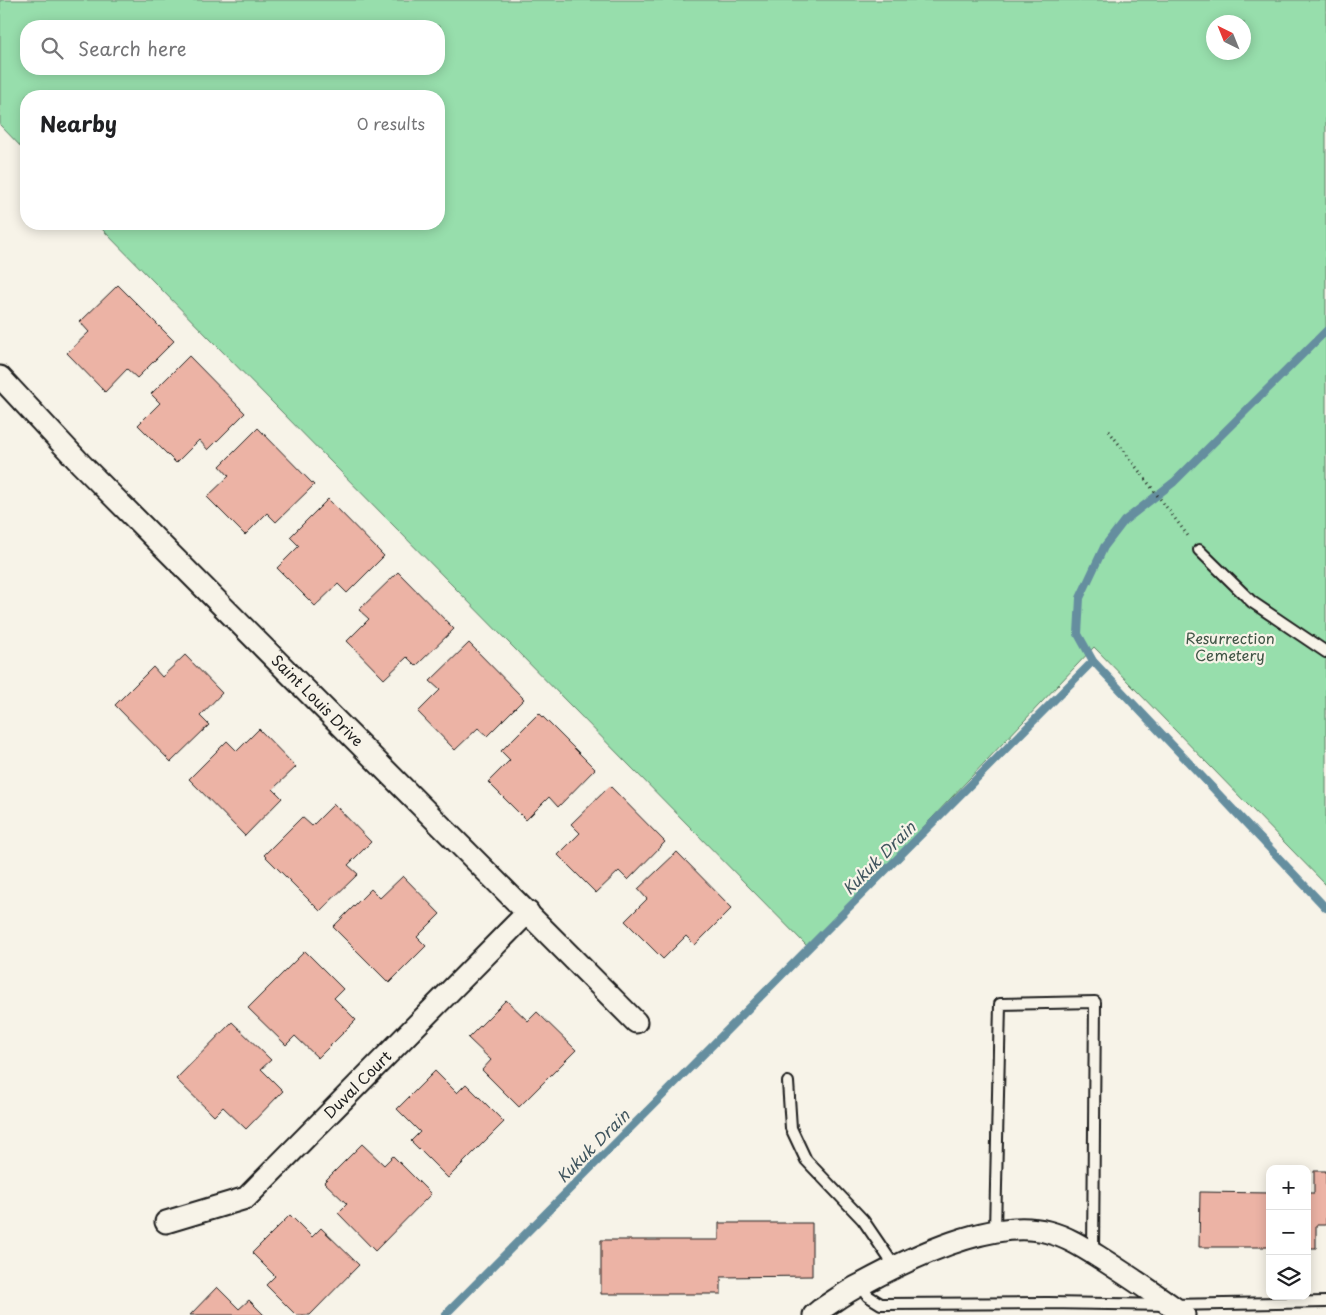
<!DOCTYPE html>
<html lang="en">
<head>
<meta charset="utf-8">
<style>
  :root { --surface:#fff; --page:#f2f2f2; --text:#202124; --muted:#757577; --line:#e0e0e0 }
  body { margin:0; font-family:"Playpen Sans",sans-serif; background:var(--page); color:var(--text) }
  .controls { position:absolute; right:15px; bottom:15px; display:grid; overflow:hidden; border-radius:10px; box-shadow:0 2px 12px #0003 }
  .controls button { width:45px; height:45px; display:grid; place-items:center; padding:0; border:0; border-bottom:1px solid var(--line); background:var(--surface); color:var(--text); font:25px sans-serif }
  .compass { position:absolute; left:1206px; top:15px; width:45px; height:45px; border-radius:50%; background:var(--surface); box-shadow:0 2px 12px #0003; rotate:317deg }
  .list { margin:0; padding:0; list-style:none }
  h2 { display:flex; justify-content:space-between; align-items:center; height:65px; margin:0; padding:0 20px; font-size:21px }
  h2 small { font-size:16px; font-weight:400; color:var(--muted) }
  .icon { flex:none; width:28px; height:28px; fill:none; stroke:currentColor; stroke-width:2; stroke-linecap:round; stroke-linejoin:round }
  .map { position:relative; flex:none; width:1326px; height:1315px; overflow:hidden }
  .search { position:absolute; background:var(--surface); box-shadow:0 2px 12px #0003; left:20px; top:20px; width:425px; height:55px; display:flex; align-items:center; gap:12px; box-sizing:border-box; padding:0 18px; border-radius:20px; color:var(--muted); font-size:19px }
  .panel { position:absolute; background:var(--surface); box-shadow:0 2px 12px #0003; left:20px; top:90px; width:425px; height:140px; border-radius:20px }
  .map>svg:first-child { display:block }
  .green { fill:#97deac; stroke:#5a7d64; fill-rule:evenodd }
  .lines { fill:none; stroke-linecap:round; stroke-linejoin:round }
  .stream { stroke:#658e9f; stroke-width:8 }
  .building { fill:#ecb3a5; stroke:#1c1c1c }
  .lane-casing { stroke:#1c1c1c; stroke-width:14 }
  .street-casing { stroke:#1c1c1c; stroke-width:25 }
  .path { stroke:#1c1c1c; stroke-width:3; stroke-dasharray:1 4; stroke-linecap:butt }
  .lane { stroke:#f7f3e8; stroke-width:10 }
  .street { stroke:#f7f3e8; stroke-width:21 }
  .labels { text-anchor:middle; stroke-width:4.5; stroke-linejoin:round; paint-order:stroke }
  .park-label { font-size:15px; fill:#415647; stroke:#f7f3e8 }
  .street-label { font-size:15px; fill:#1c1c1c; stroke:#f7f3e8 }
  .water-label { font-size:16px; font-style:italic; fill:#40555e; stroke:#f7f3e8 }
</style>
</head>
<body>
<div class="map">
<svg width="1326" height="1315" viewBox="0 0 1326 1315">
  <rect width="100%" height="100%" fill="#f7f3e8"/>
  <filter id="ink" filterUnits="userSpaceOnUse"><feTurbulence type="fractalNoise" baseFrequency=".02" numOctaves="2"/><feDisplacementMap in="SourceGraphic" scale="10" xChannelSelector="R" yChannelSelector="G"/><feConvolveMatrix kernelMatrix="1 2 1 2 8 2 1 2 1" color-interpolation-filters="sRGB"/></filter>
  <g filter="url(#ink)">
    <path class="green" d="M0 0H1326V885L1094 647 809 948 97 224H439V96H26V152L0 125ZM1214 22H1244V52H1214ZM26 26H439V69H26Z"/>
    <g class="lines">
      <g class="stream">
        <polyline points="1326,331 1174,482 1124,521 1104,547 1080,598 1078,634 1093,661 1326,908"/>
        <polyline points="445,1315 1093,661"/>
      </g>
    </g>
    <g class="building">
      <polygon points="118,285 174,341 137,378 127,369 105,392 67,353 89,332 80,322"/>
      <polygon points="189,356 245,413 208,450 199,440 176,463 138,425 160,403 151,394"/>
      <polygon points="258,428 314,485 276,522 267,513 245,535 207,497 229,476 220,466"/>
      <polygon points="328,499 384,556 347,593 338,584 315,606 277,568 299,546 290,537"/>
      <polygon points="398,572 454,629 416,666 407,657 384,679 347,641 369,619 359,610"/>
      <polygon points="469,643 524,699 487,736 478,728 455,750 418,712 440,690 430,681"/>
      <polygon points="185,655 222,693 200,716 209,725 171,762 115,705 153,667 162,677"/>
      <polygon points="539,713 595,769 558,807 549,797 526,820 488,782 510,760 501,751"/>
      <polygon points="259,729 296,767 273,789 282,798 245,836 189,779 227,741 237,751"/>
      <polygon points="610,786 665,842 628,880 619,871 596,893 558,855 580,833 571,824"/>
      <polygon points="334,804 371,842 348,865 358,874 320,911 264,855 302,817 312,826"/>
      <polygon points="677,852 732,908 695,945 686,936 663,959 625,921 647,899 638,889"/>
      <polygon points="403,876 440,914 417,937 426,946 389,983 333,927 371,889 380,898"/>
      <polygon points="305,951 343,989 334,998 356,1020 318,1058 295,1036 286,1045 248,1008"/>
      <polygon points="506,1000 528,1021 537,1012 576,1050 519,1107 482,1070 491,1060 468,1038"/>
      <polygon points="232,1022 271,1060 261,1069 283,1091 246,1129 223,1107 214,1116 176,1079"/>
      <polygon points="435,1071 457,1093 466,1084 504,1122 448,1178 411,1141 420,1132 397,1109"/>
      <polygon points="362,1144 384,1165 393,1156 431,1194 375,1251 338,1213 347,1204 324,1182"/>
      <polygon points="1314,1171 1326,1171 1326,1225 1316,1225 1316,1248 1307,1248 1307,1193 1314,1193"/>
      <polygon points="1200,1192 1270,1193 1270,1247 1199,1247"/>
      <polygon points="290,1215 312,1237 321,1228 359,1265 310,1315 296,1315 266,1285 275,1276 252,1253"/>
      <polygon points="719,1223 812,1223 812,1276 721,1277 721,1294 601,1294 601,1240 719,1240"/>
      <polygon points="217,1287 239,1309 249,1300 264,1315 190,1315"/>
    </g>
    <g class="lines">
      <g class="lane-casing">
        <g id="lane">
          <polyline points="1199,550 1252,602 1326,652"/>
          <polyline points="788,1082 791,1128 806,1160 863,1220 895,1267"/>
          <polyline points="995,1231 1000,1004 1095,1002 1093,1253"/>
          <polyline points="861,1284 868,1296 881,1304 1048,1303 1170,1305 1326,1302"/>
        </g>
      </g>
      <g class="street-casing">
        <g id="street">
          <polyline points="0,377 81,464 636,1022"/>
          <polyline points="166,1222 246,1198 528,912"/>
          <path d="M814 1315 820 1310C834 1301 847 1291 862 1284 910 1258 993 1217 1048 1232 1068 1237 1086 1249 1102 1259 1130 1277 1157 1295 1184 1315"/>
        </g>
      </g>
      <polyline class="path" points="1109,431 1188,536"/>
      <use href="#lane" class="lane"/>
      <use href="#street" class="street"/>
    </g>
  </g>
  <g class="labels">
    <g class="park-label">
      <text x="1230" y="644">Resurrection<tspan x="1230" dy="17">Cemetery</tspan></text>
    </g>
    <g class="street-label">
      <text transform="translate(317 701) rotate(45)" y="5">Saint Louis Drive</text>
      <text transform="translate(358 1085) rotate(-45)" y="5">Duval Court</text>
    </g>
    <g class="water-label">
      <text transform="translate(879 858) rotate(-45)" y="6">Kukuk Drain</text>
      <text transform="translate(593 1146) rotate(-45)" y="6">Kukuk Drain</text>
    </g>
  </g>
</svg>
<div class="controls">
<button>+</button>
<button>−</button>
<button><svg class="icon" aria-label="layers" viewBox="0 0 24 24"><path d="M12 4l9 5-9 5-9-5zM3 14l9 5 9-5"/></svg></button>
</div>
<svg class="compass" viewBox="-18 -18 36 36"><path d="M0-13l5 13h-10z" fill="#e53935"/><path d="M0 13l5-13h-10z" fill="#757577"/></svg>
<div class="search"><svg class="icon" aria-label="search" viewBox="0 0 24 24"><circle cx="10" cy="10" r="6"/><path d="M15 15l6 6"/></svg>Search here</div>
<section class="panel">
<h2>Nearby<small>0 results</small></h2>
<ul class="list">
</ul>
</section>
</div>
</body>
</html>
